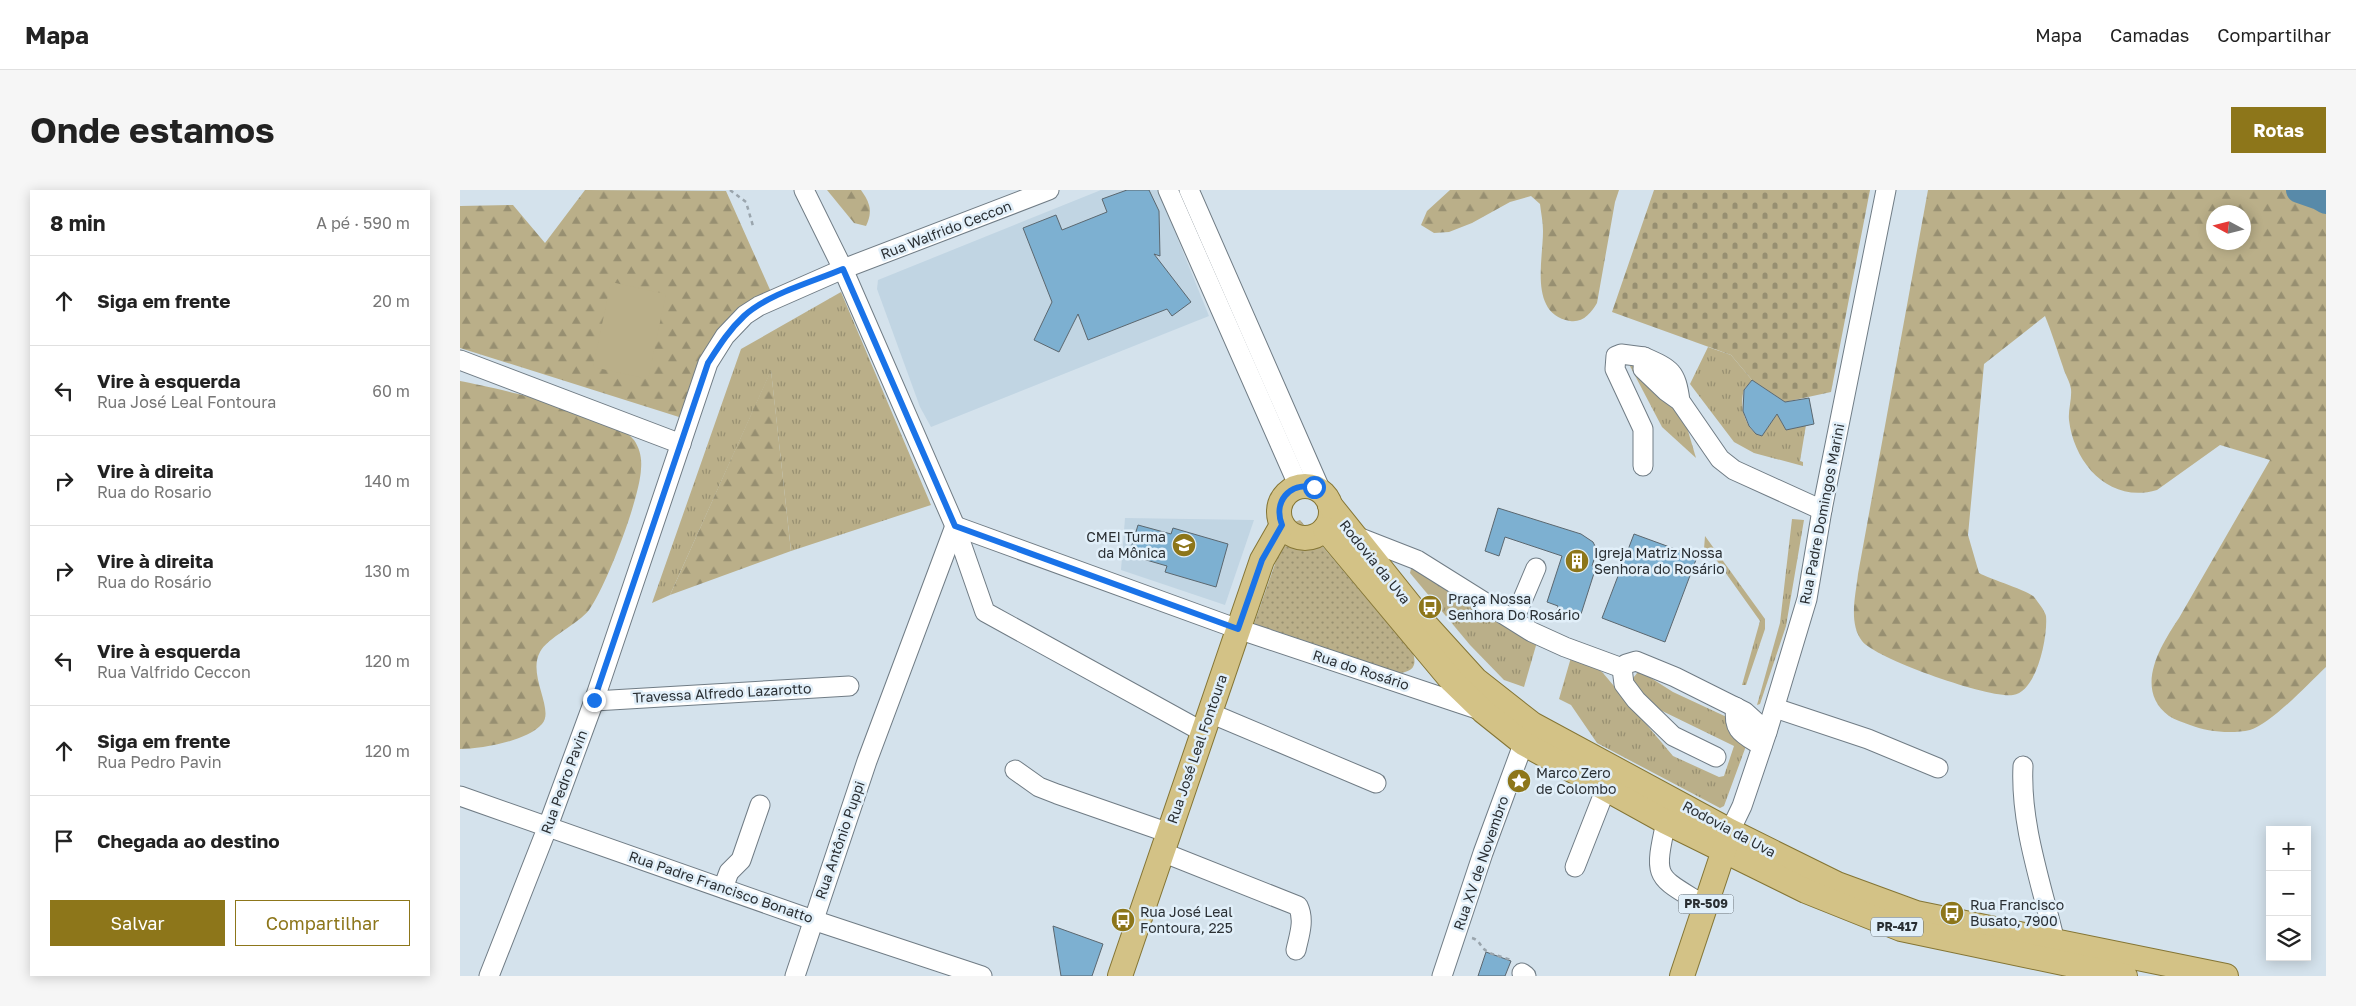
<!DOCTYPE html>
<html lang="pt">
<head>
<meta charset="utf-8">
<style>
  :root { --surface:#fff; --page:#f6f6f6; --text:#222; --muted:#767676; --line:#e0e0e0; --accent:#8d761a }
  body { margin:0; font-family:"Golos Text",sans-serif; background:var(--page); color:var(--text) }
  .controls { position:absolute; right:15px; bottom:15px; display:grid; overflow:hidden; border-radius:0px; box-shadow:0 2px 12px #0003 }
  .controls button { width:45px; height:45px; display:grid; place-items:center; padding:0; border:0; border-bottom:1px solid var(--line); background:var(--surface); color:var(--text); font:25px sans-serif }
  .compass { position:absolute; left:1746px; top:15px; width:45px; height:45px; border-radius:50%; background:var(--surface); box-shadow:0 2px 12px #0003; rotate:277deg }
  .stop { position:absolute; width:15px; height:15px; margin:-11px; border:4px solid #1a73e8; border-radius:50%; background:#fff }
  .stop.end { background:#1a73e8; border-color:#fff; box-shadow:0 1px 5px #0008 }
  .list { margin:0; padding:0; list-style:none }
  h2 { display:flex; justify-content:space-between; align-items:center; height:65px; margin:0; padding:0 20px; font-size:21px }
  h2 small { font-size:16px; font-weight:400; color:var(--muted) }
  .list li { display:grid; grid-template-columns:32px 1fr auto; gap:15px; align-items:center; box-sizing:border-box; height:90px; padding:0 20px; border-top:1px solid var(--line) }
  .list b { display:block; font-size:19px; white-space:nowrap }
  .list p { margin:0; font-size:16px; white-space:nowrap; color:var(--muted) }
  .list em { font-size:16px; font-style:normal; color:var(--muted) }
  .actions { display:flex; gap:10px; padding:15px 20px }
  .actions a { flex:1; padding:11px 0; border:1px solid var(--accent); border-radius:0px; text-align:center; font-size:18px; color:var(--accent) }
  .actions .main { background:var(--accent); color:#fff }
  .icon { flex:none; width:28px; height:28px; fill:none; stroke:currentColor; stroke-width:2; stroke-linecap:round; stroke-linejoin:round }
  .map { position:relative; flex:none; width:1866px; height:786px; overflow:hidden; border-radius:0px }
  header { display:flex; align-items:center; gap:30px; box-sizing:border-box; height:70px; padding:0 25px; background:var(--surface); border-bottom:1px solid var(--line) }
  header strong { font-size:24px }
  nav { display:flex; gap:28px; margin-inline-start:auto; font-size:18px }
  .intro { display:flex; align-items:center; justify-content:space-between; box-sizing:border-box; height:120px; padding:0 30px }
  h1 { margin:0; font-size:35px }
  .button { padding:12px 22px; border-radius:0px; background:var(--accent); color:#fff; font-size:18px; font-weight:700 }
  main { display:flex; gap:30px; padding:0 30px }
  aside { flex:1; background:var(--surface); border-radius:0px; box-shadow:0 2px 12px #0003 }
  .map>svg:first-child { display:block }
  .built { fill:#c1d5e3 }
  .grass { fill:url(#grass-tufts) }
  .forest { fill:url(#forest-firs); fill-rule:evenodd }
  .cemetery { fill:url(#cemetery-stones) }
  .park { fill:url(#park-dots) }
  .garden { fill:#baaf89 }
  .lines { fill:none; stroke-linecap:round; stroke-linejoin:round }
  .river { stroke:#588aa9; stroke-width:26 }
  .building { fill:#7db0d1; stroke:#5b676f }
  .minor-casing { stroke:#707c85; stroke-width:21 }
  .major-casing { stroke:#847534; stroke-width:26 }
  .path { stroke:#9aa5ad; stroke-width:2.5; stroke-dasharray:4 4; stroke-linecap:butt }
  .minor { stroke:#fff; stroke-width:19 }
  .major { stroke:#d3c286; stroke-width:24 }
  .route { stroke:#1a73e8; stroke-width:6 }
  .labels { text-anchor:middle; stroke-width:5; stroke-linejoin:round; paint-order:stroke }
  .shield { fill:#e1eff9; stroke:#61696e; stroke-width:1 }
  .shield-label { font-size:12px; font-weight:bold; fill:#2a2f33 }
  .street-label { font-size:14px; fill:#2a2f33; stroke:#e1eff9 }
  .poi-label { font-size:14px; fill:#2a2f33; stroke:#e1eff9; text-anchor:start }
</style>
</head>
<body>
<header>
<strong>Mapa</strong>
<nav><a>Mapa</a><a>Camadas</a><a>Compartilhar</a></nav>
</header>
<div class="intro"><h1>Onde estamos</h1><a class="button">Rotas</a></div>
<main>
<aside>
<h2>8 min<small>A pé · 590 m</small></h2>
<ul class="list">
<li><svg class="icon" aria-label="ahead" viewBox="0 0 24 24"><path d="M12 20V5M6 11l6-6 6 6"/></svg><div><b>Siga em frente</b></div><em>20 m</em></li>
<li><svg class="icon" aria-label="left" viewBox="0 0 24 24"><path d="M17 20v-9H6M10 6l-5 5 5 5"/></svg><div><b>Vire à esquerda</b><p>Rua José Leal Fontoura</p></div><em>60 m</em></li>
<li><svg class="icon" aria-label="right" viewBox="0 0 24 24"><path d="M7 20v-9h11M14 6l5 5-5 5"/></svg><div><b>Vire à direita</b><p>Rua do Rosario</p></div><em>140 m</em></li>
<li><svg class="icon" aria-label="right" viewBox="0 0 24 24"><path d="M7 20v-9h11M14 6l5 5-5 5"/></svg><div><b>Vire à direita</b><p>Rua do Rosário</p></div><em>130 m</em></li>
<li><svg class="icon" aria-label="left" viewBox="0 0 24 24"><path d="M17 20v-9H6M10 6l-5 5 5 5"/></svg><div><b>Vire à esquerda</b><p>Rua Valfrido Ceccon</p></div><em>120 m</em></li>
<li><svg class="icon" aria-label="ahead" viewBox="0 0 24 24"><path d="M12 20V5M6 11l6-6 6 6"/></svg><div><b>Siga em frente</b><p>Rua Pedro Pavin</p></div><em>120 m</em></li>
<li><svg class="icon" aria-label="arrive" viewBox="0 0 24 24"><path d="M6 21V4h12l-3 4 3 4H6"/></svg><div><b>Chegada ao destino</b></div></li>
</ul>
<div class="actions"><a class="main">Salvar</a><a>Compartilhar</a></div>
</aside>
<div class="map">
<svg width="1866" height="786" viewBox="0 0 1866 786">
  <defs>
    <pattern id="grass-tufts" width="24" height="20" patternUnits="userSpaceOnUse" patternTransform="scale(1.25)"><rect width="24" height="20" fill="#baaf89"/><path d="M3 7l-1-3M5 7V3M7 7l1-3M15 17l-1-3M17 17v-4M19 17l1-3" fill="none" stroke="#978f71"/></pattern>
    <pattern id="forest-firs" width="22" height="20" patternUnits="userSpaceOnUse" patternTransform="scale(1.25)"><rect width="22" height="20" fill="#baaf89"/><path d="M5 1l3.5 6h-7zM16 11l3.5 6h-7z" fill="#978f71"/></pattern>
    <pattern id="cemetery-stones" width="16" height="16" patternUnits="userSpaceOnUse" patternTransform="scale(1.25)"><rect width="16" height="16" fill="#baaf89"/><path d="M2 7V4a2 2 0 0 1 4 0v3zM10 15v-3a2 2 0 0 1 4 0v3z" fill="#978f71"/></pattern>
    <pattern id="park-dots" width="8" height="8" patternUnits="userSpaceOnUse" patternTransform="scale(1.25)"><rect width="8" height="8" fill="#baaf89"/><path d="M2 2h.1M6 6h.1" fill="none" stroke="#978f71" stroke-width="1.8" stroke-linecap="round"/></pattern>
  </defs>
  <rect width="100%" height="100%" fill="#d4e2ec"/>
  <g class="built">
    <polygon points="641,0 698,0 749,126 471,237 460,217 417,99 418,90"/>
    <polygon points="665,328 794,330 765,415 661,380"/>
  </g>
  <g class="grass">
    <polygon points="381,102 471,315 331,361 311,181 210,405 192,413 281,159"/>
    <path d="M1248 157 1271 165 1292 190C1290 193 1286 196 1284 200 1279 214 1285 242 1302 246L1317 224 1326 240 1346 235 1340 271 1343 272V276L1294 263 1274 252 1230 194Z"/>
    <polygon points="1172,172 1213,215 1226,234 1236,268 1202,237 1170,176"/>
    <polygon points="1332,329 1344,330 1326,436 1300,514 1297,515 1320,433"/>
    <polygon points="1245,346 1305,429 1305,439 1286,495 1282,495 1300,431 1250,361 1244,359"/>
    <polygon points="952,374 1077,452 1064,497 1044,490 1010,455 950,383"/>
    <polygon points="1112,464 1134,475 1143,483 1213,566 1259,587 1264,586 1274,556 1194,517 1173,492 1173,488 1178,482 1183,483 1213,502 1271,529 1286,556 1264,616 1260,618 1137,553 1111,515 1099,509"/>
  </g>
  <g class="forest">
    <polygon points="125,0 266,1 311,102 287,112 252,149 219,227 0,158 0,16 53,15 85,53"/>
    <path d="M367 0H401C410 13 413 21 406 36L394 33Z"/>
    <path d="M990 0H1159L1155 12 1137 113C1131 123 1123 133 1110 131 1069 124 1083 71 1083 41 1083 32 1081 23 1080 14L1071 6 1050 12 1012 33 989 42 974 43 961 35 967 21Z"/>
    <path d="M1468 0H1866V477C1849 493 1811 534 1790 540 1772 544 1747 542 1730 535 1723 532 1715 530 1709 526 1673 499 1701 455 1719 428L1810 270 1760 255 1697 300C1650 314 1614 274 1609 230 1608 220 1612 209 1611 199 1610 192 1605 184 1603 177 1597 160 1592 143 1585 126L1524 174 1508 345 1519 383C1530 389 1569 401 1574 407 1578 412 1585 421 1586 426 1588 446 1577 502 1553 505 1530 509 1416 469 1402 451 1388 433 1396 404 1398 384ZM1784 22V52H1754V22Z"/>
    <polygon points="311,180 331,361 210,405"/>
    <path d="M0 191C33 197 157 225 174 250 180 259 182 268 181 279 180 308 146 397 129 420 118 434 87 448 80 462 67 485 95 520 82 534 67 551 22 559 0 559Z"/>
  </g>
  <polygon class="cemetery" points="1194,0 1410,0 1371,202 1325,212 1292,190 1271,165 1152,122"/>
  <path class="park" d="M840 330 953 463C957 476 953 481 940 483L794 434 829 334Z"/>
  <polygon class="garden" points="151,92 206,104 188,189 133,177"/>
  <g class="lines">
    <polyline class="river" points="1839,0 1859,7 1866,11"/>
  </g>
  <g class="building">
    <polygon points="667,0 689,0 699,21 700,66 694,64 731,112 712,126 707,119 628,150 618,124 599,162 574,150 592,112 563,38 596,25 602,40 647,22 642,9"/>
    <polygon points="1292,190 1325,212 1349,208 1354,234 1326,240 1317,224 1302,246 1296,244 1289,236 1283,221 1284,200"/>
    <polygon points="1038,318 1121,344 1133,352 1137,360 1132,376 1136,377 1121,424 1109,420 1107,429 1095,426 1098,416 1087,412 1102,366 1045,347 1039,366 1025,361"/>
    <polygon points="678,335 711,344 713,338 768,354 756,397 705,382 707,376 669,365"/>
    <polygon points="1174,344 1237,367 1205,452 1142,428"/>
    <polygon points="593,736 643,754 632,786 601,786"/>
    <polygon points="1026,762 1051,771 1045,786 1018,786"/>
  </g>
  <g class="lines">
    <g class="minor-casing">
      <g id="minor">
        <polyline points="344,0 383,79 495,336 525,422 743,542"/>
        <polyline points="708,0 839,297"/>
        <polyline points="729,0 861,301"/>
        <polyline points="0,170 221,254"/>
        <path d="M1220 211C1216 181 1211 179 1184 167L1183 179 1206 201 1220 211 1260 269 1274 280 1362 320"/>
        <polyline points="1183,276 1183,239 1155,179 1156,166 1161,164 1184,167"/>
        <polyline points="495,336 778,439 1020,520"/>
        <polyline points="893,345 957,370 1072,442 1105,457 1162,478"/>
        <polyline points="1054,430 1076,378"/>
        <polyline points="134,511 389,496"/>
        <path d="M1276 517C1272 541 1283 544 1302 556"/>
        <polyline points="1315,518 1408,549 1478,578"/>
        <polyline points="750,523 916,593"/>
        <polyline points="1256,567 1213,546 1176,510 1164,494 1162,478 1166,474 1176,471 1215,487 1285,522 1307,542"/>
        <path d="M1563 576C1560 635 1582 695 1595 752"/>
        <polyline points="555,580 579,597 597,604 709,643"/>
        <polyline points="0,606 353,730 522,786"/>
        <path d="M1206 632C1193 691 1196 685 1245 716"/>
        <polyline points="1270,641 1282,616 1307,542 1347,409 1362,320 1426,0"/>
        <path d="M702 662 838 716C845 730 839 746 836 760"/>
        <polyline points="1115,677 1146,598"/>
        <polyline points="263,698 269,682 281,670 300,615"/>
        <polyline points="1062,783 1066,786"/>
        <polyline points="29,786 88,636 134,511 248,173 265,146 285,125 299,116 383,79 589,0"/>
        <polyline points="335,786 407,571 495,336"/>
        <polyline points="982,786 1023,663 1068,541"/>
      </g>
    </g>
    <g class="major-casing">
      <g id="major">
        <circle cx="845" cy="322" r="26"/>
        <polyline points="870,315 966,435 1016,490 1072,534 1270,641 1377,694 1456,723 1766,786"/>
        <polyline points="865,339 992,491 1023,521 1063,553 1206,632 1346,701 1441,739 1665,786"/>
        <polyline points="660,786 802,370 822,335"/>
        <polyline points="1222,786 1269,645"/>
      </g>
    </g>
    <g class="path">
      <polyline points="270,0 286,12 293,36"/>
      <path d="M1012 748C1019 750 1019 754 1024 759 1030 765 1044 767 1051 770"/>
    </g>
    <use href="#minor" class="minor"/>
    <use href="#major" class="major"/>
  </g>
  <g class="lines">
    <path class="route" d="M134 510 248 173C259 156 269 140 284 126 308 104 352 92 383 79L495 336 778 439 802 370 822 335C813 312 829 292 854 297"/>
  </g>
  <defs>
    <g id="school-disc" transform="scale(1.25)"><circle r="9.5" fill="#8d761a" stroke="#e1eff9"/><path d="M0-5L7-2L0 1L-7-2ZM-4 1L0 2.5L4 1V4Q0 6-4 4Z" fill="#fff"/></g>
    <g id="building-disc" transform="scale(1.25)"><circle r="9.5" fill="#8d761a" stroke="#e1eff9"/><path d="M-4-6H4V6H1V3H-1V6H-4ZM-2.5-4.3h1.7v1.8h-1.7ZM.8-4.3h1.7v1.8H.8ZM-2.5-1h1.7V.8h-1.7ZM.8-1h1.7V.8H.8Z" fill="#fff"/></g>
    <g id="bus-disc" transform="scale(1.25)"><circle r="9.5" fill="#8d761a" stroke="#e1eff9"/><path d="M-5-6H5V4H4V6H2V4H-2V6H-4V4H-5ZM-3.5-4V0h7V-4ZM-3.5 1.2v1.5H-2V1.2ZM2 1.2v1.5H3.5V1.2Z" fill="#fff"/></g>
    <g id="sight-disc" transform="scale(1.25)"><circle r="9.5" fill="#8d761a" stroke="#e1eff9"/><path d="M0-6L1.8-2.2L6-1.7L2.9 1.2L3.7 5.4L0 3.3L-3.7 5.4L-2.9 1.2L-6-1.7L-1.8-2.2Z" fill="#fff"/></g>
  </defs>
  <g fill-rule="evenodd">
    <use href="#school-disc" x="724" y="355"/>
    <use href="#building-disc" x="1117" y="371"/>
    <use href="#bus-disc" x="970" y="417"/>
    <use href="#sight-disc" x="1059" y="591"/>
    <use href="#bus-disc" x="1492" y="723"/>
    <use href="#bus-disc" x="663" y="730"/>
  </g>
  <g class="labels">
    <g class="shield">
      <rect x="1218.5" y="704.5" width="55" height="19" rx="4"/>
      <rect x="1411" y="727.5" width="52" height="19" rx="4"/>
    </g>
    <g class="shield-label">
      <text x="1246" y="718">PR-509</text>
      <text x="1437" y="741">PR-417</text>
    </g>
    <g class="street-label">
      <text transform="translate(486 40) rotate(-21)" y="5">Rua Walfrido Ceccon</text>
      <text transform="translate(1362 324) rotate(-79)" y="5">Rua Padre Domingos Marini</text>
      <text transform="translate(915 372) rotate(51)" y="5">Rodovia da Uva</text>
      <text transform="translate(901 480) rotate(18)" y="5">Rua do Rosário</text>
      <text transform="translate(262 503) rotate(-3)" y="5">Travessa Alfredo Lazarotto</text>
      <text transform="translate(737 559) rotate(-71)" y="5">Rua José Leal Fontoura</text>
      <text transform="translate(104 592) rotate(-70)" y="5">Rua Pedro Pavin</text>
      <text transform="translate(1269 639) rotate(28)" y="5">Rodovia da Uva</text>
      <text transform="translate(380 650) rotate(-71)" y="5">Rua Antônio Puppi</text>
      <text transform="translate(1021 673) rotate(-71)" y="5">Rua XV de Novembro</text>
      <text transform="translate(261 697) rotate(19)" y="5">Rua Padre Francisco Bonatto</text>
    </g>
    <g class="poi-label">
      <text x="706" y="352" text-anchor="end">CMEI Turma<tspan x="706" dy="16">da Mônica</tspan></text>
      <text x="1134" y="368">Igreja Matriz Nossa<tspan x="1134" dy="16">Senhora do Rosário</tspan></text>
      <text x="988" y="414">Praça Nossa<tspan x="988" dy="16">Senhora Do Rosário</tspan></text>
      <text x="1076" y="588">Marco Zero<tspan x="1076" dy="16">de Colombo</tspan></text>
      <text x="1510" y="720">Rua Francisco<tspan x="1510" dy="16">Busato, 7900</tspan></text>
      <text x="680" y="727">Rua José Leal<tspan x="680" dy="16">Fontoura, 225</tspan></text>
    </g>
  </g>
</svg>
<div class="controls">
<button>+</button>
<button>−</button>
<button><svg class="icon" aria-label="layers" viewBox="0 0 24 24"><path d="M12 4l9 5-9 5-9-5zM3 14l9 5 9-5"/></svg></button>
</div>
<svg class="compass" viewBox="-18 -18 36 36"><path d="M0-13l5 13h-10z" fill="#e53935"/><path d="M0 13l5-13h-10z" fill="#767676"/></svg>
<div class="stop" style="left:854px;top:297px"></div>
<div class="stop end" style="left:134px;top:510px"></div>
</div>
</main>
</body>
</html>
